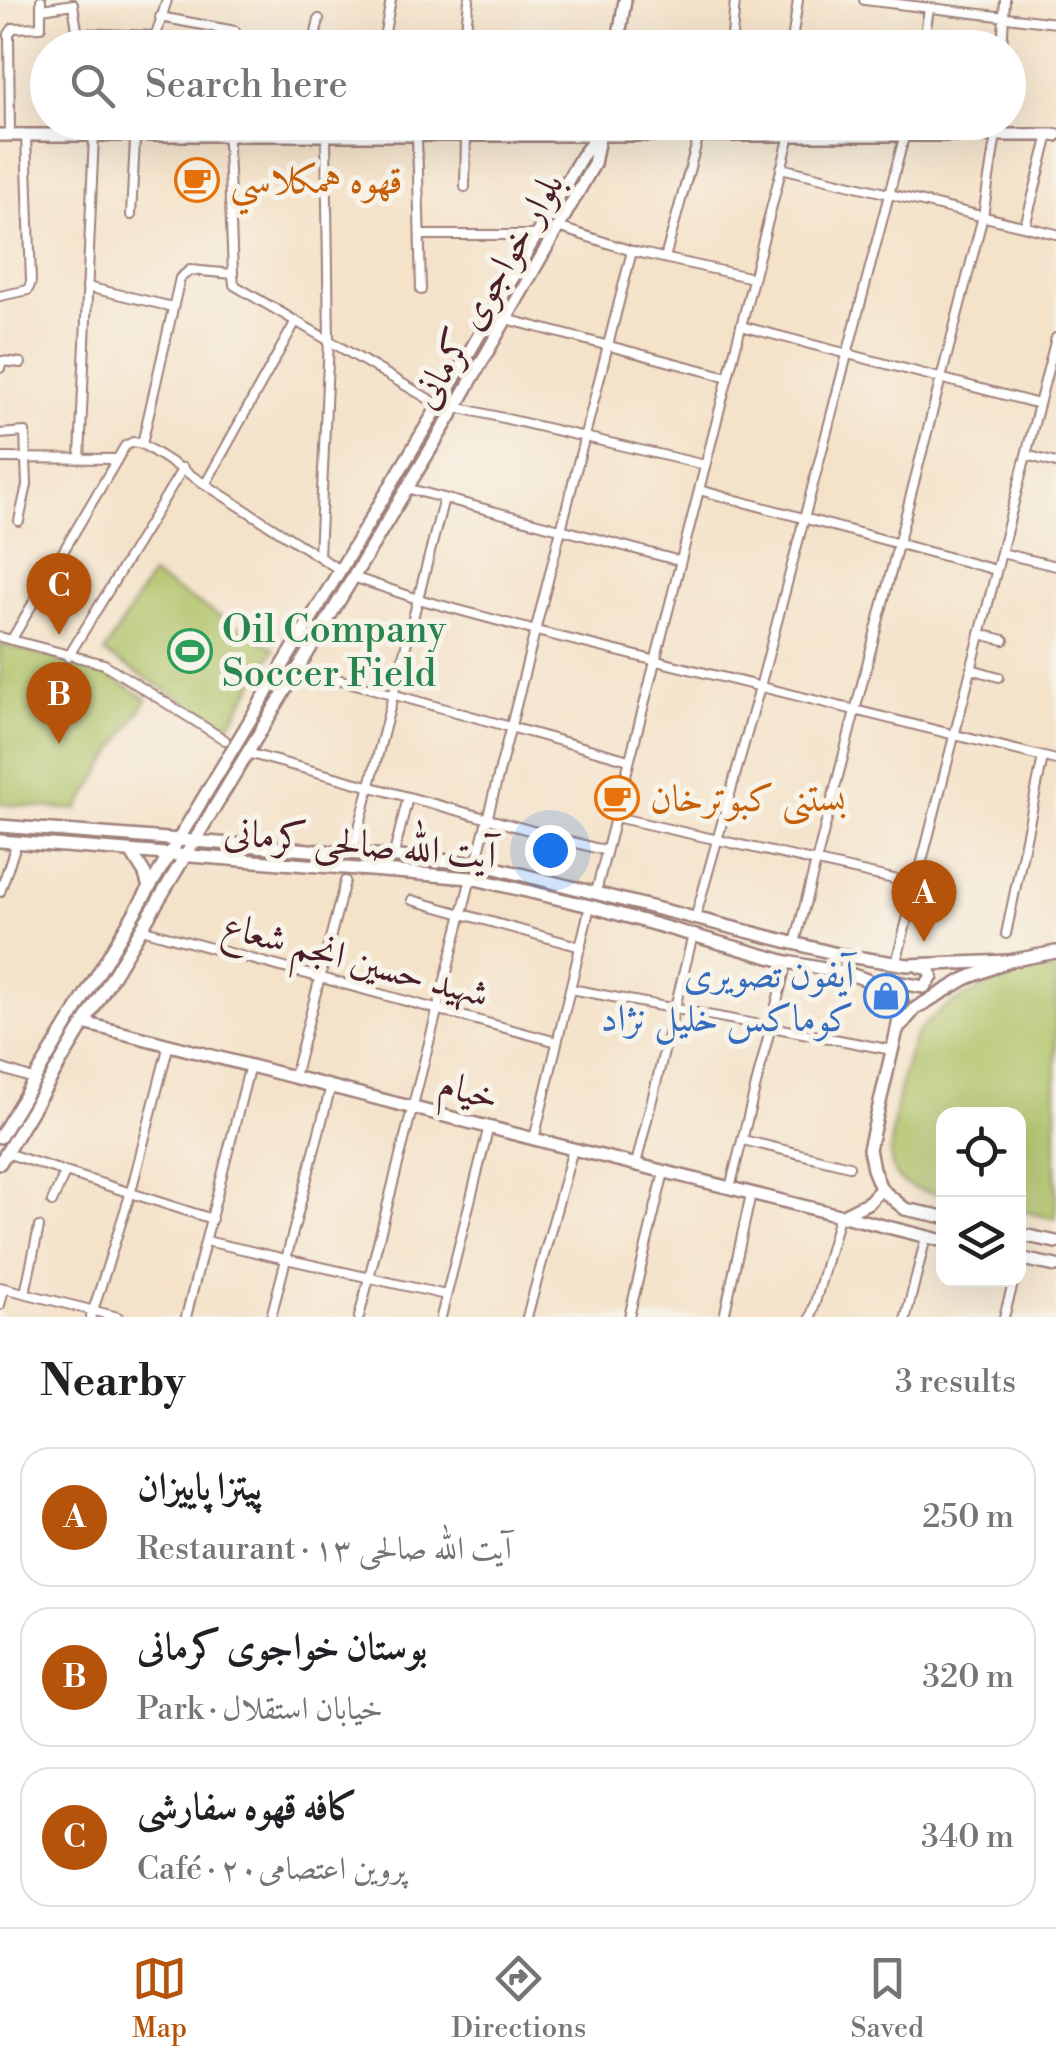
<!DOCTYPE html>
<html lang="en">
<head>
<meta charset="utf-8">
<style>
  :root { --surface:#fff; --page:#f2f2f2; --text:#202124; --muted:#757577; --line:#e0e0e0; --accent:#b45309 }
  body { margin:0; font-family:"Libre Bodoni",Amiri,serif; background:var(--page); color:var(--text) }
  .controls { position:absolute; right:30px; bottom:30px; display:grid; overflow:hidden; border-radius:20px; box-shadow:0 10px 40px #0002 }
  .controls button { width:90px; height:90px; display:grid; place-items:center; padding:0; border:0; border-bottom:2px solid var(--line); background:var(--surface); color:var(--text); font:50px sans-serif }
  .you { position:absolute; left:550px; top:850px; width:35px; height:35px; margin:-25px; border:8px solid #fff; border-radius:50%; background:#1a73e8; box-shadow:0 0 0 15px #1a73e833 }
  .badge { display:grid; place-items:center; width:65px; height:65px; border-radius:50%; background:var(--accent); color:#fff; font-size:32px; font-weight:700 }
  .pin { position:absolute; translate:-50% -82px; filter:drop-shadow(0 2px 5px #0008) }
  .pin::after { content:''; position:absolute; top:52px; width:35px; height:30px; background:inherit; clip-path:polygon(0 0,100% 0,50% 100%) }
  .list { margin:0; padding:0; list-style:none }
  h2 { display:flex; justify-content:space-between; align-items:center; height:130px; margin:0; padding:0 40px; font-size:42px }
  h2 small { font-size:32px; font-weight:400; color:var(--muted) }
  .list li { display:grid; grid-template-columns:65px 1fr auto; gap:30px; align-items:center; box-sizing:border-box; height:140px; margin:0 20px 20px; padding:0 20px; border:2px solid var(--line); border-radius:30px }
  .list b { display:block; font-size:38px; white-space:nowrap }
  .list p { margin:0; font-size:32px; white-space:nowrap; color:var(--muted) }
  .list em { font-size:32px; font-style:normal; color:var(--muted) }
  .icon { flex:none; width:55px; height:55px; fill:none; stroke:currentColor; stroke-width:2; stroke-linecap:round; stroke-linejoin:round }
  .map { position:relative; flex:none; width:1056px; height:1317px; overflow:hidden }
  .search { position:absolute; background:var(--surface); box-shadow:0 10px 40px #0002; left:30px; right:30px; top:30px; height:110px; display:flex; align-items:center; gap:25px; box-sizing:border-box; padding:0 35px; border-radius:55px; color:var(--muted); font-size:38px }
  .sheet { height:610px; background:var(--surface) }
  nav { display:flex; justify-content:space-around; align-items:center; box-sizing:border-box; height:140px; border-top:2px solid var(--line); background:var(--surface); font-size:28px; color:var(--muted) }
  nav a { display:grid; justify-items:center; gap:5px }
  nav .on { color:var(--accent) }
  .map>svg:first-child { display:block }
  .green { fill:#adc165; stroke:#7c7048; stroke-width:2.5 }
  .lines { fill:none; stroke-linecap:round; stroke-linejoin:round }
  .street-casing { stroke:#9f807a; stroke-width:12 }
  .secondary-casing { stroke:#9f807a; stroke-width:16 }
  .street { stroke:#fff; stroke-width:8 }
  .secondary { stroke:#fff; stroke-width:11 }
  .labels { text-anchor:middle; stroke-width:10; stroke-linejoin:round; paint-order:stroke }
  .food-label { font-size:38px; fill:#c56008; stroke:#f7f3e8; text-anchor:start }
  .street-label { font-size:38px; fill:#4a1f2b; stroke:#f7f3e8 }
  .leisure-label { font-size:38px; fill:#27864d; stroke:#f7f3e8; text-anchor:start }
  .shop-label { font-size:38px; fill:#366cbe; stroke:#f7f3e8; text-anchor:end }
</style>
</head>
<body>
<div class="map">
<svg width="1056" height="1317" viewBox="0 0 1056 1317">
  <rect width="100%" height="100%" fill="#f7f3e8"/>
  <filter id="ink" filterUnits="userSpaceOnUse"><feTurbulence type="fractalNoise" baseFrequency=".01" numOctaves="2"/><feDisplacementMap in="SourceGraphic" scale="20" xChannelSelector="R" yChannelSelector="G"/><feConvolveMatrix kernelMatrix="1 2 1 2 8 2 1 2 1" color-interpolation-filters="sRGB"/></filter>
  <filter id="wash" filterUnits="userSpaceOnUse"><feTurbulence type="fractalNoise" baseFrequency=".0048" numOctaves="4" result="noise"/><feDisplacementMap in="SourceGraphic" scale="40" xChannelSelector="R" yChannelSelector="G"/><feGaussianBlur stdDeviation="2.25" result="paint"/><feColorMatrix in="noise" values="0 0 0 0 0 0 0 0 0 0 0 0 0 0 0 0 0 1.4 0 .05"/><feComposite in="paint" operator="in"/></filter>
  <g filter="url(#wash)">
    <rect width="100%" height="100%" fill="#f4e2c9"/>
    <g class="green">
      <polygon points="151,575 275,649 228,727 104,653"/>
      <polygon points="0,644 103,672 147,699 77,810 0,804"/>
      <path d="M1056 969V1219L1019 1211 1018 1114H944L943 1195C926 1191 906 1190 895 1175 882 1153 904 1064 914 1039 916 1033 923 1026 928 1021 960 992 1014 973 1056 969Z"/>
    </g>
  </g>
  <g filter="url(#ink)">
    <g class="lines">
      <g class="street-casing">
        <g id="street">
          <polyline points="864,0 1056,23"/>
          <polyline points="42,9 73,4 77,30 81,33 155,36"/>
          <polyline points="160,17 235,31"/>
          <polyline points="152,48 167,0"/>
          <polyline points="313,48 319,19"/>
          <polyline points="382,48 391,0"/>
          <polyline points="464,48 469,0"/>
          <polyline points="731,48 735,0"/>
          <polyline points="791,48 798,0"/>
          <polyline points="923,48 929,8"/>
          <polyline points="1002,48 1005,0"/>
          <polyline points="10,135 9,34 13,28 41,27 41,0"/>
          <polyline points="417,135 421,290"/>
          <polyline points="781,168 1056,234"/>
          <polyline points="465,187 466,135"/>
          <polyline points="131,215 136,122"/>
          <polyline points="1025,226 1049,135"/>
          <polyline points="558,227 632,251 753,278"/>
          <polyline points="420,235 537,235"/>
          <polyline points="665,258 699,135"/>
          <polyline points="233,274 234,285 439,405"/>
          <polyline points="87,287 173,307"/>
          <polyline points="0,296 28,290 31,282 26,135"/>
          <polyline points="506,319 728,377"/>
          <polyline points="741,326 1039,404"/>
          <polyline points="0,368 2,361 21,363"/>
          <polyline points="456,407 705,465"/>
          <polyline points="0,434 25,432 27,485 19,521"/>
          <polyline points="142,444 180,278 190,270 233,274 227,122"/>
          <polyline points="1026,455 1056,463"/>
          <polyline points="0,458 117,459"/>
          <polyline points="80,458 94,135"/>
          <polyline points="206,483 296,321"/>
          <polyline points="406,488 680,561"/>
          <polyline points="699,490 996,570"/>
          <polyline points="1001,553 1056,566"/>
          <polyline points="319,556 329,340 326,135"/>
          <polyline points="353,577 418,599 536,631 1056,760"/>
          <polyline points="980,634 1004,640"/>
          <polyline points="0,637 104,664 225,740"/>
          <polyline points="12,639 125,446 133,442 142,444 340,570"/>
          <polyline points="68,657 183,468"/>
          <polyline points="298,668 629,760"/>
          <polyline points="971,669 999,677"/>
          <polyline points="247,753 606,851"/>
          <polyline points="615,817 916,884"/>
          <polyline points="353,851 444,498"/>
          <polyline points="394,854 408,797"/>
          <polyline points="476,863 632,251"/>
          <polyline points="0,892 17,842"/>
          <polyline points="596,892 790,135"/>
          <polyline points="412,900 581,947"/>
          <polyline points="695,919 760,687 908,122"/>
          <polyline points="141,929 557,1042"/>
          <polyline points="1006,934 1043,757"/>
          <polyline points="795,943 983,216 998,122"/>
          <polyline points="896,963 1056,338"/>
          <polyline points="571,989 892,1050"/>
          <polyline points="0,1068 36,1080"/>
          <polyline points="294,1077 345,881"/>
          <polyline points="534,1139 590,906"/>
          <polyline points="743,1140 849,1166"/>
          <polyline points="6,1153 212,1219"/>
          <polyline points="636,1164 693,935"/>
          <polyline points="730,1188 787,962"/>
          <polyline points="52,1202 65,1173"/>
          <polyline points="206,1241 446,1295"/>
          <polyline points="0,1287 118,1317"/>
          <polyline points="25,1293 39,1227"/>
          <polyline points="0,1305 4,1288"/>
          <polyline points="91,1317 130,1195 169,1044"/>
          <polyline points="186,1317 250,1065"/>
          <polyline points="271,1317 331,1086"/>
          <polyline points="359,1317 471,878"/>
          <polyline points="441,1317 489,1126"/>
          <polyline points="527,1317 573,1149"/>
          <polyline points="629,1317 664,1172"/>
          <polyline points="724,1317 751,1194"/>
          <polyline points="811,1317 839,1217"/>
          <polyline points="906,1317 926,1237"/>
          <polyline points="1004,1317 1014,1280"/>
        </g>
      </g>
      <g class="secondary-casing">
        <g id="secondary">
          <polyline points="617,48 625,0"/>
          <polyline points="0,135 1056,135"/>
          <polyline points="0,826 476,863 841,955 908,965 1009,961"/>
          <polyline points="0,841 471,878 590,906 787,962 850,974 892,989 902,1001 897,1030"/>
          <polyline points="132,853 145,874 149,888"/>
          <polyline points="884,980 924,987 932,977 929,969 920,967"/>
          <polyline points="84,1023 573,1149 944,1241"/>
          <polyline points="0,1137 439,405 581,157 596,138"/>
          <polyline points="0,1163 456,407 594,164 602,122"/>
          <polyline points="839,1217 869,1202 881,1189"/>
          <polyline points="944,1217 905,1209 881,1189 873,1169 869,1149 897,1030 916,1008 965,979 1009,961 1056,952"/>
          <polyline points="1018,1234 1056,1242"/>
          <polyline points="1018,1258 1056,1266"/>
        </g>
      </g>
      <use href="#street" class="street"/>
      <use href="#secondary" class="secondary"/>
    </g>
  </g>
  <defs>
    <g id="cafe-ring" transform="scale(2.25)"><circle r="9.5" fill="#f7f3e8" stroke="#e8710a" stroke-width="1.5"/><path d="M-5.5-4.5H6V0H3Q3 3.5 0 3.5H-2.5Q-5.5 3.5-5.5 0ZM3-3.2v2h1.7v-2ZM-6 4.5H4V6H-6Z" fill="#e8710a"/></g>
    <g id="stadium-ring" transform="scale(2.25)"><circle r="9.5" fill="#f7f3e8" stroke="#2e9e5b" stroke-width="1.5"/><path d="M0-5a6.5 5 0 1 0 0 10a6.5 5 0 1 0 0-10ZM-3.5-1.8h7v3.6h-7Z" fill="#2e9e5b"/></g>
    <g id="shop-ring" transform="scale(2.25)"><circle r="9.5" fill="#f7f3e8" stroke="#3f7fe0" stroke-width="1.5"/><path d="M-5-2.5h2.3a2.7 3.5 0 0 1 5.4 0H5L5.5 6h-11ZM-1.5-2.5h3a1.5 2.3 0 0 0-3 0Z" fill="#3f7fe0"/></g>
  </defs>
  <g fill-rule="evenodd">
    <use href="#cafe-ring" x="197" y="180"/>
    <use href="#stadium-ring" x="190" y="651"/>
    <use href="#cafe-ring" x="617" y="798"/>
    <use href="#shop-ring" x="886" y="996"/>
  </g>
  <g class="labels">
    <g class="food-label">
      <text x="230" y="193">قهوه همكلاسي</text>
      <text x="650" y="811">بستنی کبوترخان</text>
    </g>
    <g class="street-label">
      <text transform="translate(487 290) rotate(-60)" y="13">بلوار خواجوی کرمانی</text>
      <text transform="translate(360 843) rotate(5)" y="13">آیت الله صالحی کرمانی</text>
      <text transform="translate(356 959) rotate(15)" y="13">شهید حسین انجم شعاع</text>
      <text transform="translate(469 1090) rotate(15)" y="13">خیام</text>
    </g>
    <g class="leisure-label">
      <text x="222" y="642">Oil Company<tspan x="222" dy="44">Soccer Field</tspan></text>
    </g>
    <g class="shop-label">
      <text x="854" y="987">آیفون تصویری<tspan x="854" dy="44">کوماکس خلیل نژاد</tspan></text>
    </g>
  </g>
</svg>
<div class="controls">
<button><svg class="icon" aria-label="locate" viewBox="0 0 24 24"><circle cx="12" cy="12" r="6"/><path d="M12 2v4M12 18v4M2 12h4M18 12h4"/></svg></button>
<button><svg class="icon" aria-label="layers" viewBox="0 0 24 24"><path d="M12 4l9 5-9 5-9-5zM3 14l9 5 9-5"/></svg></button>
</div>
<div class="you"></div>
<div class="pin badge" style="left:924px;top:942px">A</div>
<div class="pin badge" style="left:59px;top:744px">B</div>
<div class="pin badge" style="left:59px;top:635px">C</div>
<div class="search"><svg class="icon" aria-label="search" viewBox="0 0 24 24"><circle cx="10" cy="10" r="6"/><path d="M15 15l6 6"/></svg>Search here</div>
</div>
<section class="sheet">
<h2>Nearby<small>3 results</small></h2>
<ul class="list">
<li><span class="badge">A</span><div><b>پیتزا پاییزان</b><p>Restaurant · آیت الله صالحی ۱۳</p></div><em>250 m</em></li>
<li><span class="badge">B</span><div><b>بوستان خواجوی کرمانی</b><p>Park · خیابان استقلال</p></div><em>320 m</em></li>
<li><span class="badge">C</span><div><b>کافه قهوه سفارشی</b><p>Café · پروین اعتصامی۲۰</p></div><em>340 m</em></li>
</ul>
</section>
<nav>
<a class="on"><svg class="icon" aria-label="map" viewBox="0 0 24 24"><path d="M3 6l6-2 6 2 6-2v14l-6 2-6-2-6 2zM9 4v14M15 6v14"/></svg>Map</a>
<a><svg class="icon" aria-label="directions" viewBox="0 0 24 24"><path d="M12 3l9 9-9 9-9-9zM9 14v-3h6M13 9l2 2-2 2"/></svg>Directions</a>
<a><svg class="icon" aria-label="saved" viewBox="0 0 24 24"><path d="M7 4h10v16l-5-4-5 4z"/></svg>Saved</a>
</nav>
</body>
</html>
